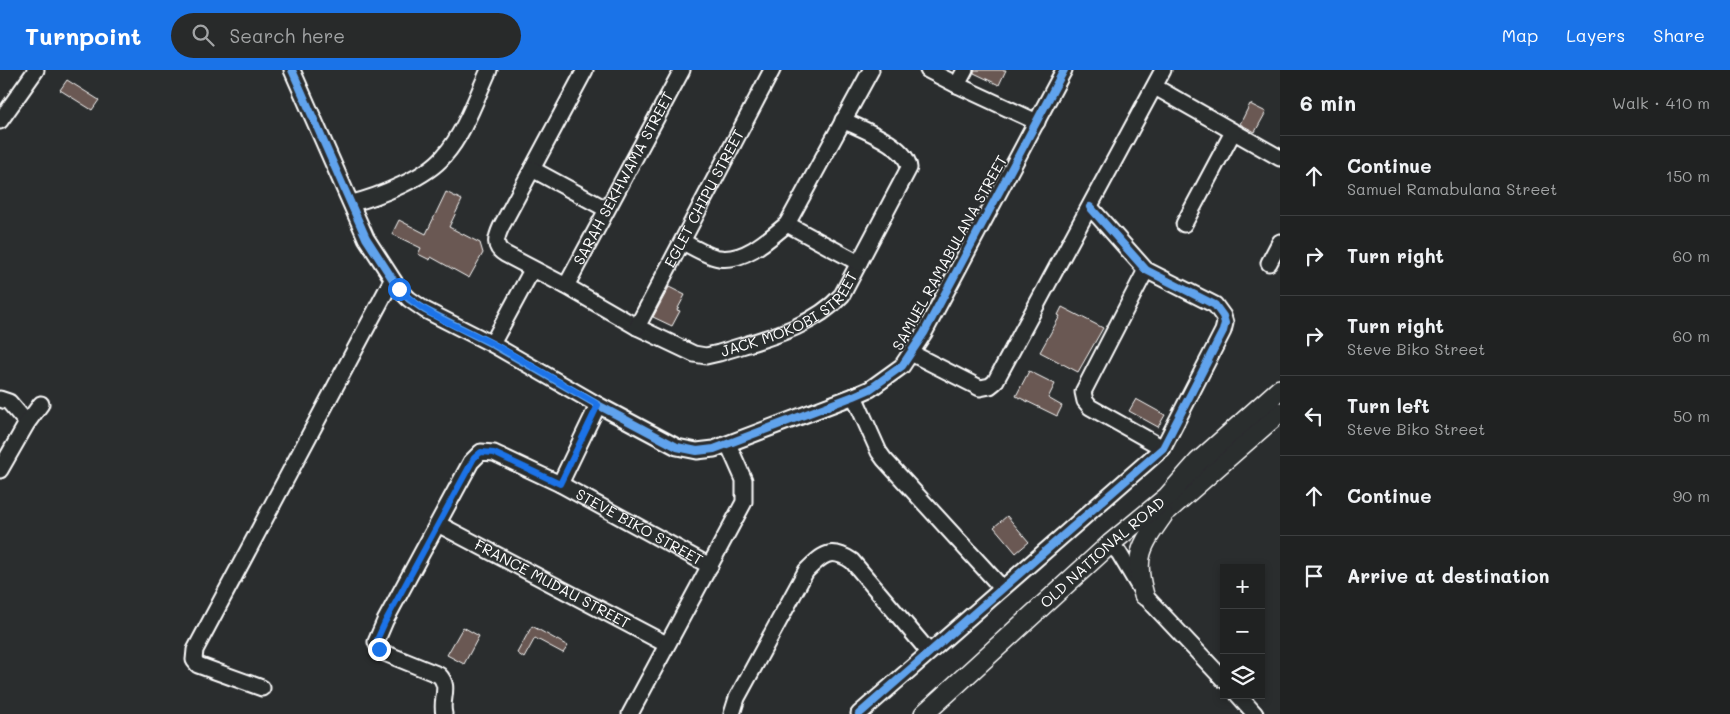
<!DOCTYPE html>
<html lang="en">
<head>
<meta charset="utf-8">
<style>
  :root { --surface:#202222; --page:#282a2a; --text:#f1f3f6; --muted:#a2a4a5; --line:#3d3f40; --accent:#1a73e8 }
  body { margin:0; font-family:Mali,sans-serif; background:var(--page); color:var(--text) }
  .controls { position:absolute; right:15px; bottom:15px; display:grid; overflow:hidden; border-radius:0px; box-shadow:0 2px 8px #0003 }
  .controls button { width:45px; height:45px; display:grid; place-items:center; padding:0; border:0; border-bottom:1px solid var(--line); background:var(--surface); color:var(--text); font:25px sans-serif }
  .stop { position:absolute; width:15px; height:15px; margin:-11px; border:4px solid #1a73e8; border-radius:50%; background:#fff }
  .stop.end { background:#1a73e8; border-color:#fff; box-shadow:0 1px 5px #0008 }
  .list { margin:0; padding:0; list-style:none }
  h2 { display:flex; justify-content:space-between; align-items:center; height:65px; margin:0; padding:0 20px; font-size:21px }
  h2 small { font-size:16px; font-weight:400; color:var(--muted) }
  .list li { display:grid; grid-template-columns:32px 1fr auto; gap:15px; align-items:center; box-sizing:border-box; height:80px; padding:0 20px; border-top:1px solid var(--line) }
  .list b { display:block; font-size:19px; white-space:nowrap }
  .list p { margin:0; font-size:16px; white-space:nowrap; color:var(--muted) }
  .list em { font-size:16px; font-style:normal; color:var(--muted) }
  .icon { flex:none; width:28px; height:28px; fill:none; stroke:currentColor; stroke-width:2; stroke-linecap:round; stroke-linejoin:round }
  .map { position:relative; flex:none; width:1280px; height:644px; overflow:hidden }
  header { display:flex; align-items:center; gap:30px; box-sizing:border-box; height:70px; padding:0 25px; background:var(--accent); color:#fff }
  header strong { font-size:24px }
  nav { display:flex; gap:28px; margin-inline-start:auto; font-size:18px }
  .search { width:350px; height:45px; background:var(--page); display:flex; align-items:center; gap:12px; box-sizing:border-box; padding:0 18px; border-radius:28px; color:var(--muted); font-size:19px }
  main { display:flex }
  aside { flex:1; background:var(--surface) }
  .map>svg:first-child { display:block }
  .building { fill:#6a5953; stroke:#fff }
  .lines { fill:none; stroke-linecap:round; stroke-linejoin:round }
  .minor-casing { stroke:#fff; stroke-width:19 }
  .major-casing { stroke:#fff; stroke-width:22 }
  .minor { stroke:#2a2d2e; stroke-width:15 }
  .major { stroke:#2a2d2e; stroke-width:19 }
  .cycleway-casing { stroke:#2a2d2e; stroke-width:11 }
  .cycleway { stroke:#60a3ed; stroke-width:8 }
  .route { stroke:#1a73e8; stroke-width:6 }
  .labels { text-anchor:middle; stroke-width:4; stroke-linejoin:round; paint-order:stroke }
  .street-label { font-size:15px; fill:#fff; stroke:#2a2d2e }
</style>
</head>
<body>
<header>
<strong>Turnpoint</strong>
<div class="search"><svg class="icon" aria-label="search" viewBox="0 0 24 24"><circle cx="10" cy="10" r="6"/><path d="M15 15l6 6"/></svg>Search here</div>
<nav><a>Map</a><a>Layers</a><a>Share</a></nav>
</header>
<main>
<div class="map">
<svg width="1280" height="644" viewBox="0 0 1280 644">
  <rect width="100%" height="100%" fill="#2a2d2e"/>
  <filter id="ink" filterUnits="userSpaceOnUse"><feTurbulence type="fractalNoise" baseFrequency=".02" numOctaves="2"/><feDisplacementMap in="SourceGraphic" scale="10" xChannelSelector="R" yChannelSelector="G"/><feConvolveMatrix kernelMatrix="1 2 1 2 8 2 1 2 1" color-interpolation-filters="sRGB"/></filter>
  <g filter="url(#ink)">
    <g class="building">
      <polygon points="974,0 1006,0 999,15 974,3"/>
      <polygon points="67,10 99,30 92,40 60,20"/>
      <polygon points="1250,34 1266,42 1255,62 1240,54"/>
      <polygon points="446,122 462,130 449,157 480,173 483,183 469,208 431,187 430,190 418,184 421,178 392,164 399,150 426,164"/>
      <polygon points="669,217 685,225 677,240 680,241 672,256 653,247"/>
      <polygon points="1062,237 1103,258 1078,302 1040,282 1060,246 1058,245"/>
      <polygon points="1029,301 1055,314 1048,328 1062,336 1057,346 1016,326"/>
      <polygon points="1136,329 1165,345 1158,357 1129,341"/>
      <polygon points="1007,446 1029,472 1016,483 994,457"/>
      <polygon points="532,556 568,576 563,583 535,568 524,588 517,583"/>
      <polygon points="463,557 479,566 464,594 447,585"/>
    </g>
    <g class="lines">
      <g class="minor-casing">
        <g id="minor">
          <polyline points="292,0 366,168 399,219 409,229 425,240 492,274 598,335 677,377 697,381 714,379 854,326 870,319 902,296 924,263 1064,0"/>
          <path id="s1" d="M585 0 501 157C496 168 493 177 505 184L566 216 637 257 694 284 706 286 719 283C762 269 811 259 842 225L909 98C907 75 861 59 843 50"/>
          <polyline points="928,0 957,15 1037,52"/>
          <polyline points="957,15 965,0"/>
          <polyline points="1155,17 1280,88"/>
          <polyline points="0,51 36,0"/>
          <polyline points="532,99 606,139"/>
          <path d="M352 133C378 127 427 107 444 86 465 62 476 28 489 0"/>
          <polyline points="787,154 859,193"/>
          <polyline points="1184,154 1233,62"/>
          <path d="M683 172C693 177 709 187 719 188 744 192 769 169 787 154L871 0"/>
          <polyline points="1269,193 1280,172"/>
          <polyline points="1146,200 1083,322 1085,331 1090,337 1163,378"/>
          <path id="s2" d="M566 216 682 0"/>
          <path id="s3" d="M637 257 772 0"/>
          <polyline points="492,274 532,200"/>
          <polyline points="911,283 980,318 990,316 995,312 1163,0"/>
          <polyline points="854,326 879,382 884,389 1002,518"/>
          <polyline points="0,329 9,332 27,353"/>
          <polyline points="0,400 27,353 41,334"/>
          <polyline points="560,414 598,335"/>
          <path id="s4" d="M438 454 666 574"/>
          <polyline points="1110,474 1119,483 1144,525 1224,610"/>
          <polyline points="262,618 198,595 194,590 195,580 392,210"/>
          <polyline points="1238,625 1255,644"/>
          <path id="s5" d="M444 644C440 629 451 617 439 605L382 582 379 579 376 572 385 551 471 392 481 382 494 383 560 414 710 496"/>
          <polyline points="630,644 744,432 744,410 728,374"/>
          <path d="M732 644 737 628 806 501C823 484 831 477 852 491L929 582"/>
          <polyline points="859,644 1163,378 1223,261 1225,253 1223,246 1215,235 1146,200 1090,137"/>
        </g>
      </g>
      <g class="major-casing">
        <g id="major">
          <polyline points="1168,440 1280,342"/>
          <path d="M1144 525C1133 487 1141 476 1163 445"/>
          <path id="s6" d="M924 644 1110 474 1167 427 1198 392 1280 319"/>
        </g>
      </g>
      <use href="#minor" class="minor"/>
      <use href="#major" class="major"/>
      <g class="cycleway-casing">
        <g id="cycleway">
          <polyline points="292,0 366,168 399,219 409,229 425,240 492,274 598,335 677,377 697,381 714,379 854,326 870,319 902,296 924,263 1064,0"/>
          <polyline points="859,644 1163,378 1223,261 1225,253 1223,246 1215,235 1146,200 1090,137"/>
        </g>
      </g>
      <use href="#cycleway" class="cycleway"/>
    </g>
  </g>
  <g class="lines" filter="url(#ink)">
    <path class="route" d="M379 579 376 572 385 552 474 388 481 382 494 383 560 414 598 335C563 315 528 293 491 273 460 257 424 245 399 219"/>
  </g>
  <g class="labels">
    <g class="street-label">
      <text dy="5" stroke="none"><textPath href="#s2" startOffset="122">SARAH SEKHWAMA STREET</textPath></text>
      <text dy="5" stroke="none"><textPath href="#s3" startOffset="145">EGLET CHIPU STREET</textPath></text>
      <text transform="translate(950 183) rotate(-61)" y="5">SAMUEL RAMABULANA STREET</text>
      <text dy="5" stroke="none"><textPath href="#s1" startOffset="531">JACK MOKOBI STREET</textPath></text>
      <text dy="5" stroke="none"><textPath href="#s5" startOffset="508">STEVE BIKO STREET</textPath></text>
      <text dy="5" stroke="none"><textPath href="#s6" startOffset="241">OLD NATIONAL ROAD</textPath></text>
      <text dy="5" stroke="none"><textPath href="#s4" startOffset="129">FRANCE MUDAU STREET</textPath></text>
    </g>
  </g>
</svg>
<div class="controls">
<button>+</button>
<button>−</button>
<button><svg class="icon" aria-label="layers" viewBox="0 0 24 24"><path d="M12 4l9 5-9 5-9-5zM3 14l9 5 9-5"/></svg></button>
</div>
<div class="stop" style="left:399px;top:219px"></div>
<div class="stop end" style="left:379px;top:579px"></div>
</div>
<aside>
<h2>6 min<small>Walk · 410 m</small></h2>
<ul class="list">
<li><svg class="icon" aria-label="ahead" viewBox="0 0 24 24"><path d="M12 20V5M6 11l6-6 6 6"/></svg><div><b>Continue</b><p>Samuel Ramabulana Street</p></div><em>150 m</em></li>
<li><svg class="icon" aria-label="right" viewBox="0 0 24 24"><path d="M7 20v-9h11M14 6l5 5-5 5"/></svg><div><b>Turn right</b></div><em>60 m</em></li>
<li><svg class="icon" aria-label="right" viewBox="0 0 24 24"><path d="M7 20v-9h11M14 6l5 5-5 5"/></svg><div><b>Turn right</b><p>Steve Biko Street</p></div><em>60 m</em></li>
<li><svg class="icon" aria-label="left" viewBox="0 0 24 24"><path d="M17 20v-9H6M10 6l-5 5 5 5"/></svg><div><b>Turn left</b><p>Steve Biko Street</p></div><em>50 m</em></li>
<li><svg class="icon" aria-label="ahead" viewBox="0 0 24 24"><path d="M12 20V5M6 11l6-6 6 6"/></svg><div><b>Continue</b></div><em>90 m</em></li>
<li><svg class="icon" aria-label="arrive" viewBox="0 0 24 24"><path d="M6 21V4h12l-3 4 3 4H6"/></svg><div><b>Arrive at destination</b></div></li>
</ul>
</aside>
</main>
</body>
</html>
